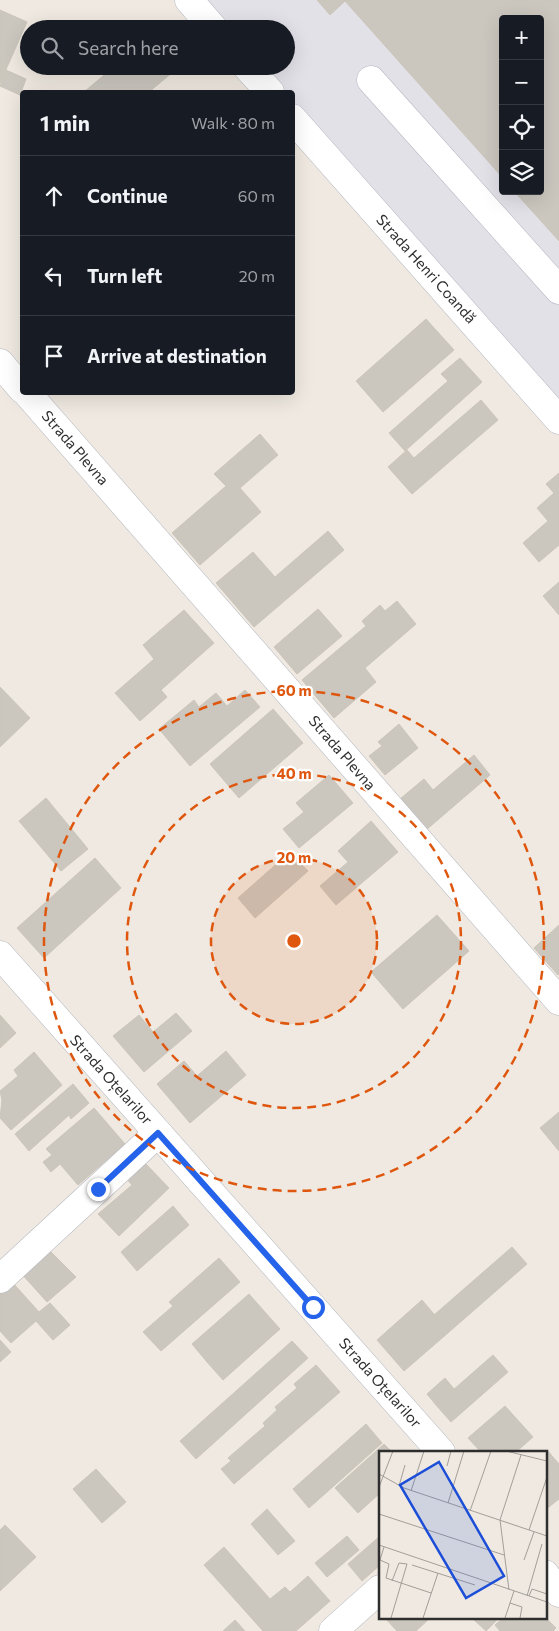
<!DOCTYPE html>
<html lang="en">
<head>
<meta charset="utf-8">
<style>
  :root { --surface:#171b24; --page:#242831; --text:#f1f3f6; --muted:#9ea1a6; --line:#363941 }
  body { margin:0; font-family:Commissioner,sans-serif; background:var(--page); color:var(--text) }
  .controls { position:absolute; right:15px; top:15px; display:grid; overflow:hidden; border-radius:5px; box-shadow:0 5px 20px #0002 }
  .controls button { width:45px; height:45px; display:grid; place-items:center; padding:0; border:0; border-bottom:1px solid var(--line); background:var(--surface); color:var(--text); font:25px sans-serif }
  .stop { position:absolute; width:15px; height:15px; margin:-11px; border:4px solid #2563eb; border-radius:50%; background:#fff }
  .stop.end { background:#2563eb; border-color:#fff; box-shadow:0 1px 5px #0008 }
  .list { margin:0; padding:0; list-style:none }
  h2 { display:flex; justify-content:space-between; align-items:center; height:65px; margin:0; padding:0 20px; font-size:21px }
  h2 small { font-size:16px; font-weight:400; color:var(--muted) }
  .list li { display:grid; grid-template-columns:32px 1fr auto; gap:15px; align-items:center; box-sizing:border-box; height:80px; padding:0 20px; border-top:1px solid var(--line) }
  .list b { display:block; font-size:19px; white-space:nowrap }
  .list em { font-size:16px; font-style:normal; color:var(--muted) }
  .icon { flex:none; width:28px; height:28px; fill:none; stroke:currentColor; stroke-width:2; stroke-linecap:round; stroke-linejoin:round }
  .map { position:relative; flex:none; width:559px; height:1631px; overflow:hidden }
  .search { position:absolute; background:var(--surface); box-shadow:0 5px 20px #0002; left:20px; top:20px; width:275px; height:55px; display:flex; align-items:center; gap:12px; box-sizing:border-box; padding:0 18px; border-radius:28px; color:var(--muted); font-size:19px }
  .panel { position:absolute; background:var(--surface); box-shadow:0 5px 20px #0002; left:20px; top:90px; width:275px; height:305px; border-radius:5px }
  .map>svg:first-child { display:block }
  .industrial { fill:#e3e1e8; fill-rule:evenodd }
  .building { fill:#cbc7bf; stroke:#cbc5ba }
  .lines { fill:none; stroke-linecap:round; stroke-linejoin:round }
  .minor-casing { stroke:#b4b7c1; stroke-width:29 }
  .minor { stroke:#fff; stroke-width:28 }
  .route { stroke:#2563eb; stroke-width:6 }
  .ring { fill:none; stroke:#df570e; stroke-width:2.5; stroke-dasharray:9 6 }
  .labels { text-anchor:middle; stroke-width:4.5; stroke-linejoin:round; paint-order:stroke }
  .street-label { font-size:15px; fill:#2e2e2e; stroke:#fff }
  .inset-road { fill:none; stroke:#a29e99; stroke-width:1 }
  .view { fill:#1d4ed8; fill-opacity:0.15; stroke:#1d4ed8; stroke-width:2.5 }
  .inset-edge { fill:none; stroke:#2e2e2e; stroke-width:2.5 }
  .centre { fill:#df570e; stroke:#fff; stroke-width:2.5 }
  .ring-label { font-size:15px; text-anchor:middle; font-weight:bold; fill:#df570e; stroke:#fff; stroke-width:4.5; stroke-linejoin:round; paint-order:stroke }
</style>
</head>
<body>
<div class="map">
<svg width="559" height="1631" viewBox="0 0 559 1631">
  <rect width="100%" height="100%" fill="#efe9e1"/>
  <path class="industrial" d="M196 0H559V399L293 106 292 92H280L256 66H286V29H222ZM503 19H540V191H503Z"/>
  <g class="building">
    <polygon points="317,0 559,0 559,241 514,191 540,191 540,19 503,19 503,178 345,1 330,15"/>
    <polygon points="0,10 27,22 0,83"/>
    <polygon points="115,66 180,66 149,92 84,92"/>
    <polygon points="6,70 26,79 20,95 0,86"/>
    <polygon points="426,319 454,350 383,412 356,381"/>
    <polygon points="460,358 482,382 405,451 389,433 448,381 441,374"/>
    <polygon points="481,400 498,420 412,494 388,467 407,450 414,458"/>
    <polygon points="260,434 278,455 240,488 261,512 200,565 172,533 226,486 214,474"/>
    <polygon points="559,473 559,545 539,562 523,543 548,521 537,508 554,493 546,484"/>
    <polygon points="328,531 344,550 254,627 216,583 253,552 275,577"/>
    <polygon points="559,582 559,615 543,596"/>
    <polygon points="397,601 416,624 365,668 376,682 334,718 302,680 366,626 362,621 380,605 385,611"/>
    <polygon points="318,609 342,636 297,674 274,647"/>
    <polygon points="184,610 214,643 161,690 167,697 140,721 115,693 154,659 143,645"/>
    <polygon points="0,687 30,718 0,747"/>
    <polygon points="245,690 260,707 190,766 159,729 194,700 199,707 216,693 227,706"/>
    <polygon points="273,709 303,743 239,798 210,764"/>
    <polygon points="399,724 418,748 385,775 369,756 382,746 378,742"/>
    <polygon points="474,755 490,775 426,830 400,799 424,779 433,790"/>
    <polygon points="329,775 353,803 299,848 283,829 304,812 296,803"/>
    <polygon points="46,798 88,849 61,871 19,821"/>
    <polygon points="371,821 398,852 336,905 320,886 348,862 338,851"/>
    <polygon points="290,852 308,871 255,918 238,898"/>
    <polygon points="95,858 121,888 44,958 17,928"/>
    <polygon points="437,915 469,951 403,1009 371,972"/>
    <polygon points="559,925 559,974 558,975 534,948"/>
    <polygon points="176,1013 192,1031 144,1072 113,1036 139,1015 153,1032"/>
    <polygon points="0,1015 16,1033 0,1048"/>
    <polygon points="226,1051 246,1075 190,1123 157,1084 184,1061 197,1076"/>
    <polygon points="34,1052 62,1085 11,1130 0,1118 2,1100 0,1091 18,1076 14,1070"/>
    <polygon points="73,1084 89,1103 71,1119 69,1115 29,1151 15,1134"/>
    <polygon points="94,1108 125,1144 78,1185 60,1164 51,1172 43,1162 52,1155 46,1149"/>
    <polygon points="559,1112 559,1151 540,1128"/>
    <polygon points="143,1161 169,1188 119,1236 98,1214 132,1185 126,1178"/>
    <polygon points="173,1206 189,1225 137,1271 121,1252"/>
    <polygon points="512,1247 527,1264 449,1332 434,1315"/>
    <polygon points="48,1249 76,1277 47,1302 20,1272"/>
    <polygon points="219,1258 240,1282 161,1351 143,1332 173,1306 169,1302"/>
    <polygon points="12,1282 39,1312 50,1303 70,1325 53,1340 36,1321 11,1343 0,1331 0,1293"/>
    <polygon points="249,1294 264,1311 207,1362 192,1344"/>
    <polygon points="422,1300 449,1332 404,1371 377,1340"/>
    <polygon points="264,1311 280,1329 223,1380 207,1362"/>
    <polygon points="0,1340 11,1352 0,1362"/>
    <polygon points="292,1341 308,1358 196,1459 180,1441"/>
    <polygon points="493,1355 508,1372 451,1422 436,1405"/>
    <polygon points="316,1365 340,1392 234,1484 221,1469 231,1461 228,1458 265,1426 263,1423 277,1410 275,1407 297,1388 294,1384"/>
    <polygon points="445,1378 454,1389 436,1405 427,1394"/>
    <polygon points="505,1406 533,1437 516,1452 481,1452 468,1438"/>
    <polygon points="366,1424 382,1443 309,1508 293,1489"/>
    <polygon points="384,1444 392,1452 380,1452 380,1493 358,1513 335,1488"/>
    <polygon points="547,1450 559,1464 559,1499 545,1510 544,1452"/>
    <polygon points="96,1469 126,1502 102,1523 73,1489"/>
    <polygon points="267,1509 295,1541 278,1555 251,1524"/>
    <polygon points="5,1525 36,1557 0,1591 0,1530"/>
    <polygon points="347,1536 359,1550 327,1577 315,1563"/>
    <polygon points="380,1536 380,1565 362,1581 348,1564"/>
    <polygon points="224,1547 270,1599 285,1587 290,1592 308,1576 330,1601 296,1631 263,1631 204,1565"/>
    <polygon points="384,1617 431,1617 416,1631 397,1631"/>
    <polygon points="471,1617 500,1617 486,1631"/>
    <polygon points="504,1617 545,1617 556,1628 553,1631 500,1631 495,1625"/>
    <polygon points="235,1620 245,1631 223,1631"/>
  </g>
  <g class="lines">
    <g class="minor-casing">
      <g id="minor">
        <polyline points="189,0 214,29"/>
        <polyline points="246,66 270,92"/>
        <polyline points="371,80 559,290"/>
        <polyline points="292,118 559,420"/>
        <polyline points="0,363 22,389"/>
        <polyline points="26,392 559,1001"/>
        <polyline points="0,955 441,1452"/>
        <polyline points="0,1279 158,1133"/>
        <polyline points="545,1574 559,1593"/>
        <polyline points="333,1631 380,1589"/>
      </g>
    </g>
    <use href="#minor" class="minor"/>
  </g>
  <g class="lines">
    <polyline class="route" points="98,1189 158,1133 313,1307"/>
  </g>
  <circle cx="294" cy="941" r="83" fill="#df570e" fill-opacity=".12"/>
  <g class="ring">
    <circle cx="294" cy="941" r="83"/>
    <circle cx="294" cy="941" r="167"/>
    <circle cx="294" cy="941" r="250"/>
  </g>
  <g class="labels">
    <g class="street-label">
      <text transform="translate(426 269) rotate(48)" y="5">Strada Henri Coandă</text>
      <text transform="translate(75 448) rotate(49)" y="5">Strada Plevna</text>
      <text transform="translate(342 753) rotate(49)" y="5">Strada Plevna</text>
      <text transform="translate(111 1080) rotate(48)" y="5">Strada Oțelarilor</text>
      <text transform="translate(380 1383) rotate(48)" y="5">Strada Oțelarilor</text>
    </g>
  </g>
  <g transform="translate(379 1451)">
    <rect width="168" height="168" fill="#efe9e1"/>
    <path class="inset-road" d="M127 0 168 10M68 15 72 0M0 23 25 37 168 85M20 35 26 14M0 36 14 0M32 40 45 0M69 52 85 0M91 60 112 0M0 63 125 104M150 79 168 26M0 94 168 151M1 109 10 113 7 127 52 142M145 109 155 81M0 112 5 96M33 114 96 134M130 139 121 69 142 4M148 145 163 93M150 145 153 138 168 143M131 152 143 156 141 167M12 167 28 113 20 112 13 130M44 167 59 122M126 167 135 140"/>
    <path class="view" d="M60 11 125 125 87 147 21 34Z"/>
    <rect width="168" height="168" class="inset-edge"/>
  </g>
  <circle cx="294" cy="941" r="8" class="centre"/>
  <g class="ring-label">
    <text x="294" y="696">60 m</text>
    <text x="294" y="779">40 m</text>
    <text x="294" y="863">20 m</text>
  </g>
</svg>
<div class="controls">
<button>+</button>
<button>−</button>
<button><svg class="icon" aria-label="locate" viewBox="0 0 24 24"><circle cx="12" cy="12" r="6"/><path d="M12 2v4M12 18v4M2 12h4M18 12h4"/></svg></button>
<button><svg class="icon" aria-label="layers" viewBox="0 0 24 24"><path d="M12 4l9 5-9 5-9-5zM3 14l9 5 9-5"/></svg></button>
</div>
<div class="stop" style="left:313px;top:1307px"></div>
<div class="stop end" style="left:98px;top:1189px"></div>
<div class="search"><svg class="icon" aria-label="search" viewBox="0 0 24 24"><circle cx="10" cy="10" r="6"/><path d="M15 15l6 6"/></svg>Search here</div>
<section class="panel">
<h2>1 min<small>Walk · 80 m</small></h2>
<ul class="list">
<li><svg class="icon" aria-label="ahead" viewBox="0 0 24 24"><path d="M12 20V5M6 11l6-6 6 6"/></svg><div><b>Continue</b></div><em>60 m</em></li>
<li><svg class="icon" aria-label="left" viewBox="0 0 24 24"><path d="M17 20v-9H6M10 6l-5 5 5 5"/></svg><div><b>Turn left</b></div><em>20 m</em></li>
<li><svg class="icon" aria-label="arrive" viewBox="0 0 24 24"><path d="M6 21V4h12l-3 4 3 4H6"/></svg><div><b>Arrive at destination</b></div></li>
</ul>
</section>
</div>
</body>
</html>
